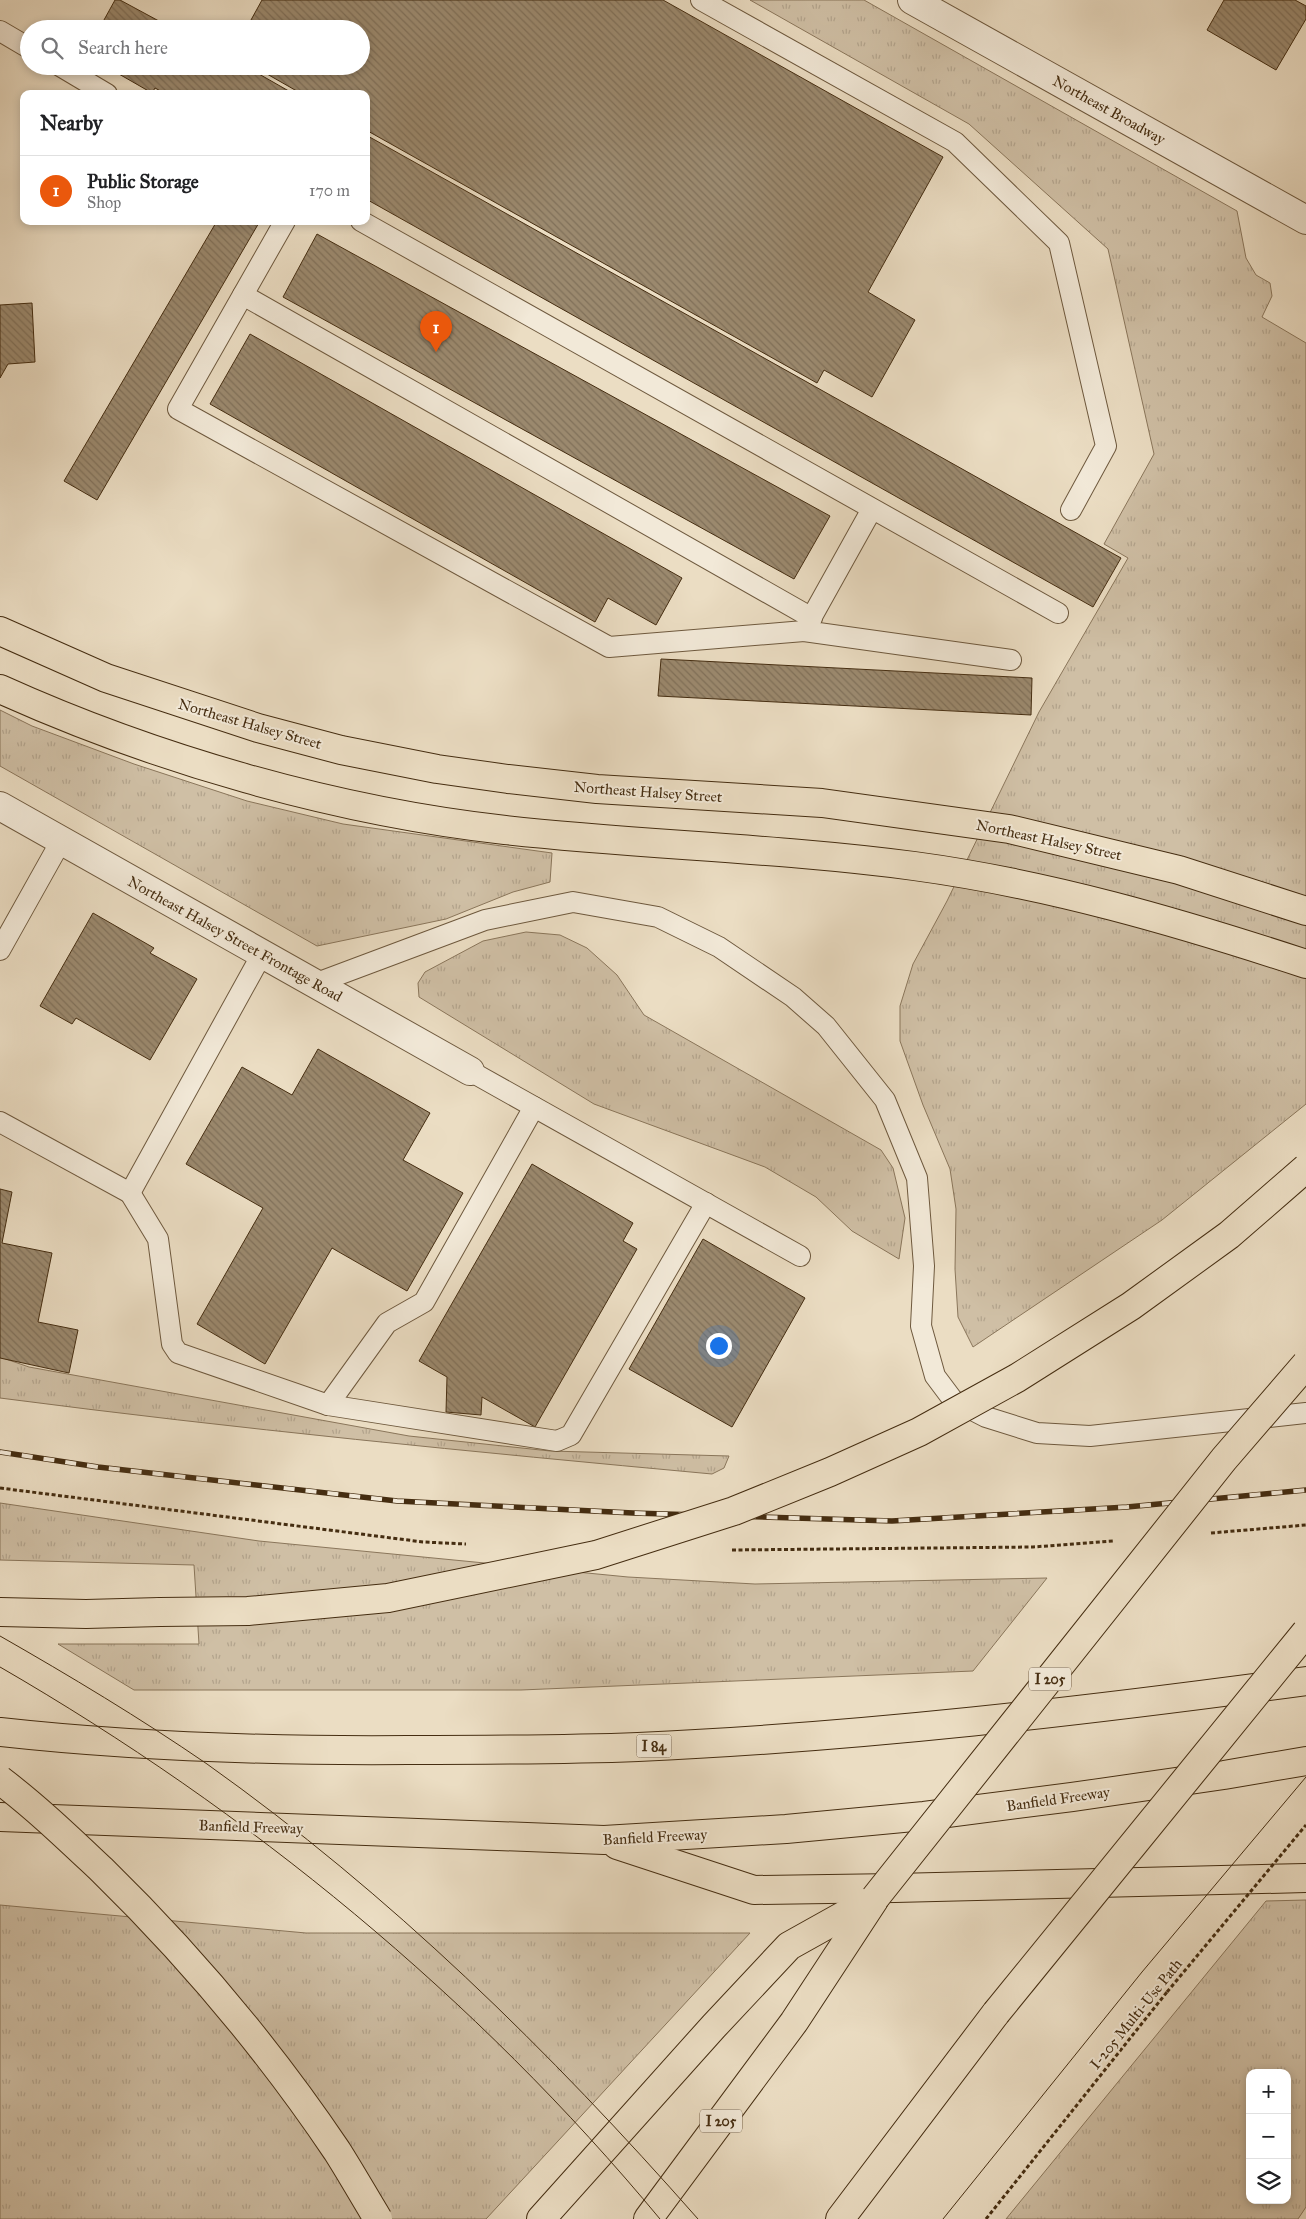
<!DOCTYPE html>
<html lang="en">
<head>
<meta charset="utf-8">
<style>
  :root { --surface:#fff; --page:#f6f6f6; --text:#202124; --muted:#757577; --line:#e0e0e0; --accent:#ea580c }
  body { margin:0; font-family:"IM FELL Great Primer",serif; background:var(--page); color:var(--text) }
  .controls { position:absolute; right:15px; bottom:15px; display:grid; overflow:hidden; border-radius:10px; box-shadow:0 2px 8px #0003 }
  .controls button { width:45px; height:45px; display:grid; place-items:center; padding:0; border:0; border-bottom:1px solid var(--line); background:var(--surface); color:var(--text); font:25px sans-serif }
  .you { position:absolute; left:718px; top:1345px; width:18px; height:18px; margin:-12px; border:4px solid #fff; border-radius:50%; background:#1a73e8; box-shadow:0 0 0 8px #1a73e833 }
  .badge { display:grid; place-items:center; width:32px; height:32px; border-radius:50%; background:var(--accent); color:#fff; font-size:16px; font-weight:700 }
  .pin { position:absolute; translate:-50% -41px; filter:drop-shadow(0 1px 2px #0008) }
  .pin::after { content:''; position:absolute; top:26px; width:18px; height:15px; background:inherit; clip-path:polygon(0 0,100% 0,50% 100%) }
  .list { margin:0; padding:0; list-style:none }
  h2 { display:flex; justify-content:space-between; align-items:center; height:65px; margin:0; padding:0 20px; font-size:21px }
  h2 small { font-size:16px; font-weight:400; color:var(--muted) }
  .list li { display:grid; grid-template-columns:32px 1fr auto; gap:15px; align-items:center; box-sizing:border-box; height:70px; padding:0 20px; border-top:1px solid var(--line) }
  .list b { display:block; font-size:19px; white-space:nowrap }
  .list p { margin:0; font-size:16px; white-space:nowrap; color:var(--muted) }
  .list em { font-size:16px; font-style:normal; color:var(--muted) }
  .icon { flex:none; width:28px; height:28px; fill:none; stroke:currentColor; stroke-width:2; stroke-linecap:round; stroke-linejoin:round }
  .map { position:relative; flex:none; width:1306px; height:2219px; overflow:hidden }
  .search { position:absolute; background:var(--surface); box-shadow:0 2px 8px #0003; left:20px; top:20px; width:350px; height:55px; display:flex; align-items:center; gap:12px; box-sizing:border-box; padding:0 18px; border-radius:28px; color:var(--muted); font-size:19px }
  .panel { position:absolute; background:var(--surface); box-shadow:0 2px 8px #0003; left:20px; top:90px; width:350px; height:135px; border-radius:10px }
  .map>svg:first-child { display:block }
  .grass { fill:url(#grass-tufts); stroke:#8a765b; fill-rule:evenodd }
  .building { fill:url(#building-back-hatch); stroke:#452d11 }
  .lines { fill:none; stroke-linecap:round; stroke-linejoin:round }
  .lane-casing { stroke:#6e593e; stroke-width:22 }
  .street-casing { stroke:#6e593e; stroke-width:30 }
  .primary-casing { stroke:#452d11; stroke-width:30 }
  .highway-casing { stroke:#452d11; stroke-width:30 }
  .path { stroke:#452d11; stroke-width:3; stroke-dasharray:4 2.5; stroke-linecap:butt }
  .lane { stroke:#f2e9d8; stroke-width:20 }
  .street { stroke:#f2e9d8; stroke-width:28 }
  .primary { stroke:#ebddc3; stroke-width:28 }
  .highway { stroke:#ebddc3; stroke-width:28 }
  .tram { stroke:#452d11; stroke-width:1 }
  .rail-casing { stroke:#452d11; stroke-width:5.5 }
  .rail { stroke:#f2e9d8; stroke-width:4; stroke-dasharray:11; stroke-linecap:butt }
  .highway-bridge-casing { stroke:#452d11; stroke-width:30; stroke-linecap:butt }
  .path-bridge { stroke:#452d11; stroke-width:3; stroke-dasharray:4 2.5; stroke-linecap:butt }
  .highway-bridge { stroke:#ebddc3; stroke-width:28 }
  .labels { text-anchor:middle; stroke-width:4; stroke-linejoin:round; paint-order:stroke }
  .shield { fill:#f2e9d8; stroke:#79654d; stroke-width:1 }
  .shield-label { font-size:14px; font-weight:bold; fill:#452d11 }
  .street-label { font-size:15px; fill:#452d11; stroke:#f2e9d8 }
</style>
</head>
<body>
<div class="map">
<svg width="1306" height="2219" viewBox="0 0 1306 2219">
  <defs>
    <pattern id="grass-tufts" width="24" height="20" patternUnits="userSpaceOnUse" patternTransform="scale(1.25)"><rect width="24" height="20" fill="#cfbfa5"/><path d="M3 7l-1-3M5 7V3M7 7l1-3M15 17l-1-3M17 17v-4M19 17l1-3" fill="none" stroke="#b3a48d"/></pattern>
    <pattern id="building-back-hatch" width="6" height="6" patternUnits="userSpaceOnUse" patternTransform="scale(1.25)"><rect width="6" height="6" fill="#9b896e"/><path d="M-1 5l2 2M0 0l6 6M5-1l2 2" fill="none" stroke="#807059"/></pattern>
  </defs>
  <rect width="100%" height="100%" fill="#ebddc3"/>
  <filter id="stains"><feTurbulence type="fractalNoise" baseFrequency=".004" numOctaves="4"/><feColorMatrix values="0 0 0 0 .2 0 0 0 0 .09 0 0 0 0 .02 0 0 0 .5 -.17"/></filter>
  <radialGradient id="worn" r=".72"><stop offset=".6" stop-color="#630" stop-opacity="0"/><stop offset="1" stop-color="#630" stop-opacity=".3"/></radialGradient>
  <g class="grass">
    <polygon points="750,0 864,0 1237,211 1246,258 1256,275 1270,283 1272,296 1262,317 1306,343 1306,1104 1162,1220 973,1347 958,1317 955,1269 956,1209 950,1169 923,1105 900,1041 900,1006 913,964 947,901 1039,712 1128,558 1104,544 1154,454 1108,249 969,124"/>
    <polygon points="0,710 32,726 134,764 247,801 343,824 552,853 550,882 513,892 446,919 317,946 0,766"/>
    <polygon points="526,932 560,935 587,948 617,975 644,1015 881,1150 893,1168 905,1218 899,1259 852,1231 816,1197 765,1167 594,1104 419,997 418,983 425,972 483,941"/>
    <path d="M0 1357 29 1367 409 1436 550 1451 729 1456 724 1468 712 1474C474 1452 237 1429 0 1398Z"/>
    <polygon points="0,1503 259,1541 628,1577 755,1584 1047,1578 973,1671 521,1690 134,1690 58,1644 199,1644 194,1565 0,1560"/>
    <path d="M1306 1900V2207L1298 2219H1006L1266 1901ZM1250 2073H1287V2200H1250Z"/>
    <polygon points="0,1905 306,1933 750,1933 486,2219 0,2219"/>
  </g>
  <g class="building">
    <polygon points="115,0 120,0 170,27 169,29 99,29"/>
    <polygon points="262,0 663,0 943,157 868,292 915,320 872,397 824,370 817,383 366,130 366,94 302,94 253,66 361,66 361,29 246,29"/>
    <polygon points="1224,0 1295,0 1306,6 1306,19 1276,70 1207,30"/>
    <polygon points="105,66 245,66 294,94 166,94 155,88 152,93"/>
    <polygon points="366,135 1121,558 1093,607 366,199"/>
    <polygon points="217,221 260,221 97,500 64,481"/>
    <polygon points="317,234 830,516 794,579 283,297"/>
    <polygon points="32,303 35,362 8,364 0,378 0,305"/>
    <polygon points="250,334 682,578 656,625 608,598 595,622 210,404"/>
    <polygon points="661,659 1032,678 1031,715 658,696"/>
    <polygon points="93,913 154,948 150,953 197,979 150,1060 76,1018 72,1024 40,1006"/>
    <polygon points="318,1049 430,1113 403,1160 463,1193 407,1291 332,1248 265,1364 197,1324 263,1208 186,1164 242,1067 292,1095"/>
    <polygon points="532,1164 633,1223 623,1241 637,1249 535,1427 482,1397 481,1415 446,1412 447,1377 419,1361"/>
    <polygon points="0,1189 12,1192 2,1243 52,1253 38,1322 78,1330 69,1373 0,1358"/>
    <polygon points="703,1239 805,1298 732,1427 629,1369"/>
  </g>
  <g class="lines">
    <g class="lane-casing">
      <g id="lane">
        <polyline points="701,0 955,142 1059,243 1106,446 1071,510"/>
        <polyline points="0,31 29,48"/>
        <polyline points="60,66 107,94"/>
        <polyline points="285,221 178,409 609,647 804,631"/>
        <polyline points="361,221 1058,613"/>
        <polyline points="243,295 812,618"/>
        <polyline points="872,509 804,631 1011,660"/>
        <polyline points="0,950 61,841"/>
        <polyline points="314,984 485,920 573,902 658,917 719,947 793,997 826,1026 885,1100 917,1178 924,1266 921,1326 935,1376 953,1400 986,1417 1037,1433 1090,1436 1306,1413"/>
        <polyline points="470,1071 800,1256"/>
        <polyline points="0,1122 130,1193 262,954"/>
        <polyline points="130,1193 158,1239 172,1344 178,1353 328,1405 387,1323 424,1302 534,1107"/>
        <polyline points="328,1405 557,1441 571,1435 706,1203"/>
      </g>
    </g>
    <g class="street-casing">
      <g id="street">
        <polyline points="912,0 1306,220"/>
        <polyline points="0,806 470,1071"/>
      </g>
    </g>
    <g class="primary-casing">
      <g id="primary">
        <polyline points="0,631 106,678 258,728 341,750 437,769 508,779 597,789 822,803 1009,829 1179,870 1306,911"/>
        <path d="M0 689C155 759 335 811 505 830 641 845 778 848 914 866 1048 884 1178 922 1306 964"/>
      </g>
    </g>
    <g class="highway-casing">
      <g id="highway">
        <polyline points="0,1612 86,1614 160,1612"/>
        <path d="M0 1732C135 1747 272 1751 408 1750 484 1750 561 1750 638 1747 862 1737 1084 1711 1306 1681"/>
        <polyline points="0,1817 604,1840 786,1829 924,1816 1072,1797 1224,1775 1306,1761"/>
        <polyline points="617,1845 754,1890 895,1888 1306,1878"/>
        <polyline points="541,2219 714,2026 789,1946 875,1898"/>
        <polyline points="648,2219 794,2022 874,1900"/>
        <polyline points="840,2219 996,2013"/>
      </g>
    </g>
    <g class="path">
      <polyline points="0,1488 423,1542 466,1544"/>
      <polyline points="1211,1533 1306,1525"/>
      <polyline points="732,1550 1033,1547 1113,1541"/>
      <polyline points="986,2219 1167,1992"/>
    </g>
    <use href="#lane" class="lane"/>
    <use href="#street" class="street"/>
    <use href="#primary" class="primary"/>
    <use href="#highway" class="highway"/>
    <g class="tram">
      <path d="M0 1636C70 1676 140 1718 207 1764 390 1894 550 2051 698 2219"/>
      <path d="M0 1667C249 1811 476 1997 660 2219"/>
      <polyline points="943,2219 1142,1972 1306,1777"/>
    </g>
    <g class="rail-casing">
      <polyline id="rail" points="0,1452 98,1467 397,1501 633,1513 892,1521 1127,1507 1306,1490"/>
    </g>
    <use href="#rail" class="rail"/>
    <g class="highway-bridge-casing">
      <g id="highway-bridge">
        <polyline points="160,1612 248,1611 388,1598 596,1555 734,1511 830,1472 919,1432 1017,1378 1131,1306 1229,1235 1306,1168"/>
        <path d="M0 1780C37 1808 69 1839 102 1870 189 1955 269 2050 337 2151 351 2173 364 2196 378 2219"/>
        <polyline points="875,1898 1224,1459 1306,1364"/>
        <polyline points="996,2013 1306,1632"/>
      </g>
    </g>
    <polyline class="path-bridge" points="1167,1992 1306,1825"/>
    <use href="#highway-bridge" class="highway-bridge"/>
  </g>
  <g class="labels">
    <g class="shield">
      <rect x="1029" y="1667.5" width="42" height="23" rx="4"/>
      <rect x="636.5" y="1734.5" width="35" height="23" rx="4"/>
      <rect x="700" y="2109.5" width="42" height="23" rx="4"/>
    </g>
    <g class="shield-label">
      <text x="1050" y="1684">I 205</text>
      <text x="654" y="1751">I 84</text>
      <text x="721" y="2126">I 205</text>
    </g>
    <g class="street-label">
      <text transform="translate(1109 110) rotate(29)" y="5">Northeast Broadway</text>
      <text transform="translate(250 724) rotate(16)" y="5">Northeast Halsey Street</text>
      <text transform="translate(648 792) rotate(4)" y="5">Northeast Halsey Street</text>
      <text transform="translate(1049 840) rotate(12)" y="5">Northeast Halsey Street</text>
      <text transform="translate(235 939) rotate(29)" y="5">Northeast Halsey Street Frontage Road</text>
      <text transform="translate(1058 1799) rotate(-8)" y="5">Banfield Freeway</text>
      <text transform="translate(251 1827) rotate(2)" y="5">Banfield Freeway</text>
      <text transform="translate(655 1837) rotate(-3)" y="5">Banfield Freeway</text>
      <text transform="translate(1136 2014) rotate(-51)" y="5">I-205 Multi-Use Path</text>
    </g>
  </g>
  <rect width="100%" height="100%" filter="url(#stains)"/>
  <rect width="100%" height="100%" fill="url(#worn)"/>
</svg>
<div class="controls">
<button>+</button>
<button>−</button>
<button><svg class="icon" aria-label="layers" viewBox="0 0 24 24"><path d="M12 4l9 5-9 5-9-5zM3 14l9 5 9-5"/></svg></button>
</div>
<div class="you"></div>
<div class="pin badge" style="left:436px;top:352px">1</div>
<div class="search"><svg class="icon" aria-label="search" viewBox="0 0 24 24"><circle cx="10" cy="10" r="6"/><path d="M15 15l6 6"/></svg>Search here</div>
<section class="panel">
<h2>Nearby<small></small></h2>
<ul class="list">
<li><span class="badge">1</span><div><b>Public Storage</b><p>Shop</p></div><em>170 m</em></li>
</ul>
</section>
</div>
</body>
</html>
